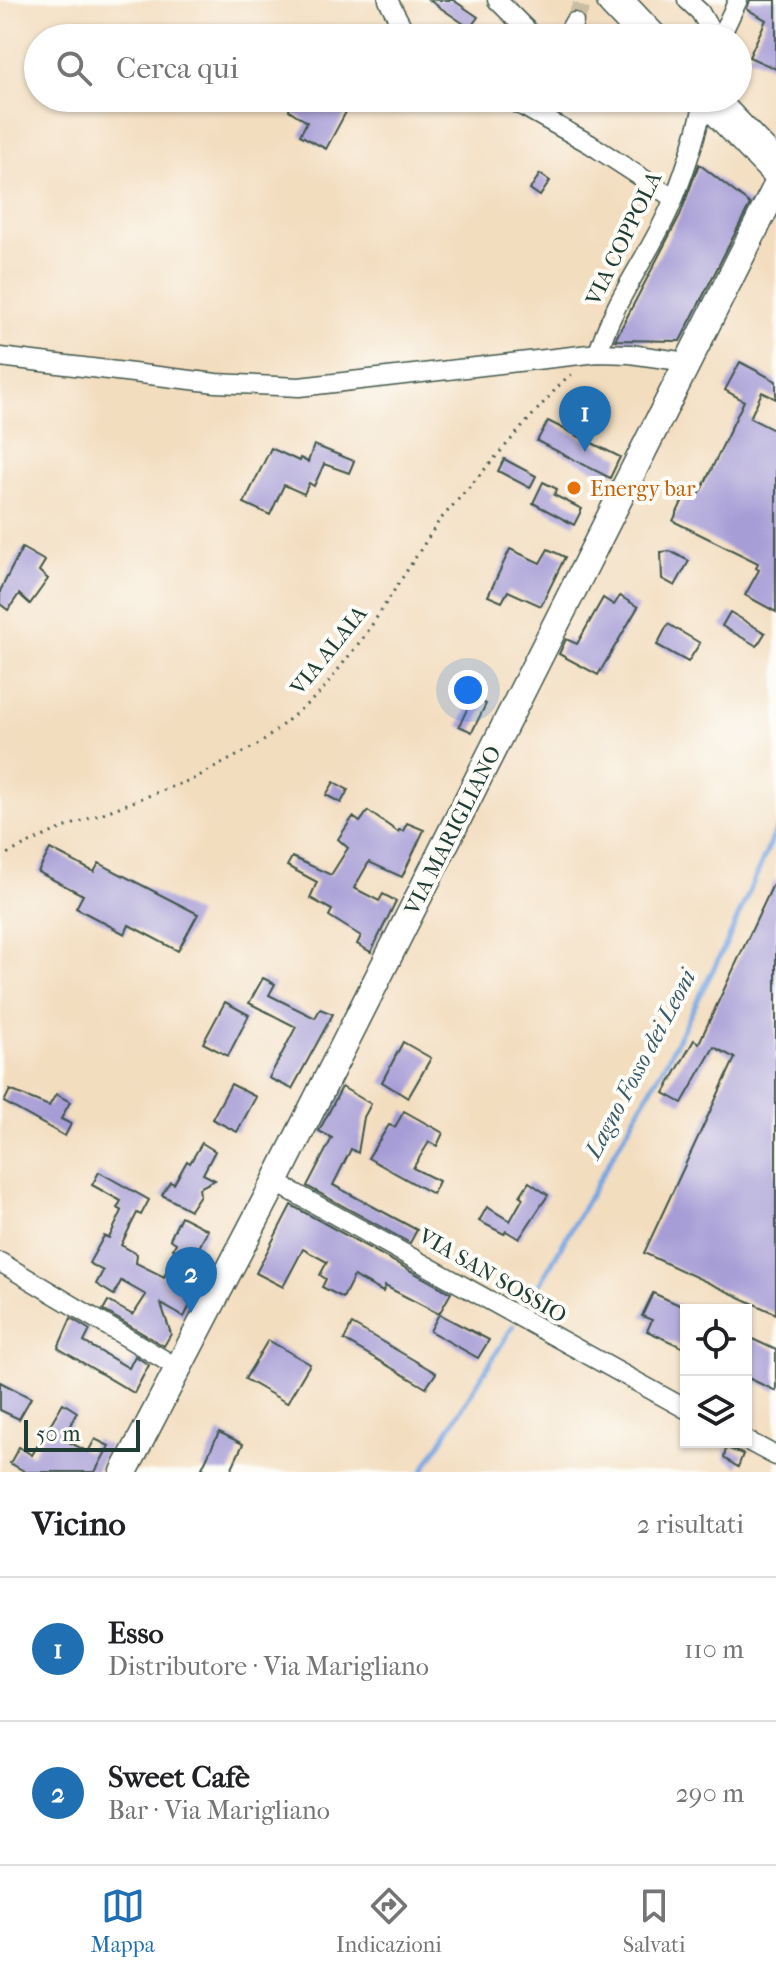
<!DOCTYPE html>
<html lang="it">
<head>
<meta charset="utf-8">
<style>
  :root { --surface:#fff; --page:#f6f6f6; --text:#202124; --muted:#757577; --line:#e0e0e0; --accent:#1f6fb2 }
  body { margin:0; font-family:"IM FELL French Canon",serif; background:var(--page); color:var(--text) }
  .controls { position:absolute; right:24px; bottom:24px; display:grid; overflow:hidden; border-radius:0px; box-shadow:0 2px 6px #0004 }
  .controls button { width:72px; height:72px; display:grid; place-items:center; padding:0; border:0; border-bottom:2px solid var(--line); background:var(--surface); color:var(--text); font:40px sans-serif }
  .scale { position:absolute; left:24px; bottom:20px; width:116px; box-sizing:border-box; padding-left:8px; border:4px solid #1f3d34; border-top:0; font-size:22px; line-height:28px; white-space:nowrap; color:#1f3d34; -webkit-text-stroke:6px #fdfcf7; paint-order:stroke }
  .you { position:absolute; left:468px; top:690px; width:28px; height:28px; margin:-20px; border:6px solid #fff; border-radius:50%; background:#1a73e8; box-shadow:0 0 0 12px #1a73e833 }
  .badge { display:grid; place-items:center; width:52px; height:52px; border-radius:50%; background:var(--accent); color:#fff; font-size:26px; font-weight:700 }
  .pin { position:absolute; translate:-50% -66px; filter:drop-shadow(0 2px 4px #0008) }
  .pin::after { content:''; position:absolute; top:42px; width:28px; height:24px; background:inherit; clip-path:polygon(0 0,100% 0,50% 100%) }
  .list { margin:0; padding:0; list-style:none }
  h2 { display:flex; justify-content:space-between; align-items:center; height:104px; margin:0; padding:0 32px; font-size:34px }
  h2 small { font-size:26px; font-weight:400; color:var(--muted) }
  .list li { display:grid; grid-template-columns:52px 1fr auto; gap:24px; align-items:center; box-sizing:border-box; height:144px; padding:0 32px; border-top:2px solid var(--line) }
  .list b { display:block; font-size:30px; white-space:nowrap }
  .list p { margin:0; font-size:26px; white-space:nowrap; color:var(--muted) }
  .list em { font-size:26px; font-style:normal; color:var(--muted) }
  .icon { flex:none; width:44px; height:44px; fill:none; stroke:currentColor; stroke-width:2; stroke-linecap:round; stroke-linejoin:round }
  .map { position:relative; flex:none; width:776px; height:1472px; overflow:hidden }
  .search { position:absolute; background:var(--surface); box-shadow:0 2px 6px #0004; left:24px; right:24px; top:24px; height:88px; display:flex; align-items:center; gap:20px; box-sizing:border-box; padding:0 28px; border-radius:44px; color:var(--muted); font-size:30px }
  .sheet { height:392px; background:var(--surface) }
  nav { display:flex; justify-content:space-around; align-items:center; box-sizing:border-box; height:112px; border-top:2px solid var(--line); background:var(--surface); font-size:22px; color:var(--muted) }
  nav a { display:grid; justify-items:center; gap:4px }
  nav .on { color:var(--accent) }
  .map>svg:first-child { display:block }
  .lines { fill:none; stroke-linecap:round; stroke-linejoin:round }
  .stream { stroke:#77a6e1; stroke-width:5 }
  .building { fill:#a69cd6 }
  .street-tunnel { stroke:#c9bda3; stroke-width:18; stroke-dasharray:18 9; stroke-linecap:butt }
  .street-casing { stroke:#3f5549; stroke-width:21 }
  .secondary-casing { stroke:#3f5549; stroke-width:29 }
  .highway-casing { stroke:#3f5549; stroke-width:37 }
  .path { stroke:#3f5549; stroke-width:3; stroke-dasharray:2 6; stroke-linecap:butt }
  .street { stroke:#fff; stroke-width:18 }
  .secondary { stroke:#fff; stroke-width:26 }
  .highway { stroke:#fff; stroke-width:34 }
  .food-dot { fill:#e8710a; stroke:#fdfcf7; stroke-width:3 }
  .labels { text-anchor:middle; stroke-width:8; stroke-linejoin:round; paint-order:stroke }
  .street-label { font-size:22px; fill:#1f3d34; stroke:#fdfcf7 }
  .food-label { font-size:22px; fill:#c56008; stroke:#fdfcf7; text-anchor:start }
  .water-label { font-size:24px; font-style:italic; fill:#395c68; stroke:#fdfcf7 }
</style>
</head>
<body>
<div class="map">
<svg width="776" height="1472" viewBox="0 0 776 1472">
  <rect width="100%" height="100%" fill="#fdfcf7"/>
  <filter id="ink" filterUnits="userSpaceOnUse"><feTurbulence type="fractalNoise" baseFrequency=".0125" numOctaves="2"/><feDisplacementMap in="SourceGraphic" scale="16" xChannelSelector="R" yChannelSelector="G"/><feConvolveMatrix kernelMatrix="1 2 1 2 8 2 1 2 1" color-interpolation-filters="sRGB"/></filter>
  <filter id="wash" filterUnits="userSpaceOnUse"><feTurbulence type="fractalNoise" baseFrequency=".006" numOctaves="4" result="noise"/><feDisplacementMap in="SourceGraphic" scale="32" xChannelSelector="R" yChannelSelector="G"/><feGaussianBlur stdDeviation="1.8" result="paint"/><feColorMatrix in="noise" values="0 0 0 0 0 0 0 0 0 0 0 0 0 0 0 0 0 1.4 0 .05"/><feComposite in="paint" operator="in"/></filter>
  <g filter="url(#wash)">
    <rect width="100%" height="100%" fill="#f3ddbf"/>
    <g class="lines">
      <g class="stream">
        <polyline points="525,1310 670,1055 728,940 776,830"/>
        <polyline points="422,1472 513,1326"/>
      </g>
    </g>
    <g id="blocks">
      <g class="building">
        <polygon points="429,0 453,0 478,17 470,28"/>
        <polygon points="750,0 776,0 776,69 749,57 766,20 747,9"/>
        <polygon points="359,24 385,38 352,38"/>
        <polygon points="292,98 340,98 335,106 346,112 326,149 300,135 307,122 289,110"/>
        <polygon points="699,164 750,204 680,341 615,340 680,215"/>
        <polygon points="540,174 550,181 540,196 530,189"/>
        <polygon points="740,362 776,381 776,399 762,392 750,418 776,431 776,612 745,595 759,570 756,568 758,563 673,521 689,487 700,493 744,401 725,390"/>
        <polygon points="548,421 620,457 610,478 537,441"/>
        <polygon points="314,445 354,461 349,473 324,464 314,486 309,483 304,494 284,485 270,515 244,503 271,448 299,461 300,458 308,462"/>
        <polygon points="504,459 536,476 530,488 498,471"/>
        <polygon points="543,482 557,489 554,495 582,509 574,525 533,503"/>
        <polygon points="22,548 45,561 39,571 48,579 30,604 19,594 8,610 0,604 0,591"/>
        <polygon points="510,549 540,563 548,549 565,557 541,606 508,591 502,602 488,596"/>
        <polygon points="670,551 689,561 675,586 662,579 661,552"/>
        <polygon points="620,596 638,607 598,675 559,654 566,639 577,644 603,598 614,605"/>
        <polygon points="730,612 765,633 757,646 722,626"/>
        <polygon points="668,624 700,643 688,662 657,645"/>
        <polygon points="473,697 486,704 472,732 459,726"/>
        <polygon points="334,782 348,790 341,803 326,795"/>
        <polygon points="368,811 398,832 399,830 403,831 407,823 424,830 402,877 369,862 354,888 379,901 383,894 396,901 371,952 357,944 361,936 329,916 332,910 310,898 317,882 287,866 292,857 331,875 348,848 338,839 353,817 360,822"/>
        <polygon points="50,849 94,872 99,863 198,914 178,951 129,925 125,934 76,908 83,895 38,872"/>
        <polygon points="776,878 776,1314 644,1253 735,1058 714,1047 682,1103 664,1093 694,1040 699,1043"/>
        <polygon points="263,978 275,984 269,995 315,1018 320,1009 333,1014 292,1089 269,1078 296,1027 249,1003"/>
        <polygon points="225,1002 249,1015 228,1056 203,1043"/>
        <polygon points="403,1042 431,1058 408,1098 382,1082"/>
        <polygon points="231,1084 256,1097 237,1132 212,1119"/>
        <polygon points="342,1087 371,1104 364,1117 358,1153 351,1149 333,1185 417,1230 410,1243 307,1186 332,1138 319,1131"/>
        <polygon points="10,1090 49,1106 56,1094 70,1102 61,1119 71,1124 65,1136 4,1102"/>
        <polygon points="404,1111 443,1133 437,1146 429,1142 413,1168 439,1181 433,1194 368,1158 389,1125 395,1127"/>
        <polygon points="202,1143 215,1151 203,1174 215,1180 199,1188 200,1195 190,1210 162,1195 170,1182 174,1184 187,1161 190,1163"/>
        <polygon points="99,1172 149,1200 141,1215 137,1213 121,1245 137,1254 136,1263 164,1277 177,1250 173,1249 176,1243 170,1239 181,1216 208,1230 189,1267 205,1276 184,1317 161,1304 171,1334 164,1346 103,1310 108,1301 133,1315 146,1295 121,1281 114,1295 96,1284 103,1271 89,1263 104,1236 109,1238 122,1211 117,1208 121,1201 92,1185"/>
        <polygon points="529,1182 548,1195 519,1239 506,1231 504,1234 479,1221 487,1207 510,1221 523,1198 520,1196"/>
        <polygon points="291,1205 451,1293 439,1314 385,1286 383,1292 354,1276 343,1298 322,1287 326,1279 320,1275 327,1262 303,1249 283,1287 256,1273"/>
        <polygon points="653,1293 686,1308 686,1349 647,1331 652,1320 642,1316"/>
        <polygon points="439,1314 489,1340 478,1358 430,1331"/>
        <polygon points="71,1318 90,1330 84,1342 129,1368 135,1356 149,1365 134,1393 58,1348"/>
        <polygon points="352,1324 436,1373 426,1388 344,1340"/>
        <polygon points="746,1336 776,1350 776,1391 746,1377"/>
        <polygon points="268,1340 310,1364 287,1403 245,1379"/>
        <polygon points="0,1382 31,1398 19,1419 0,1410"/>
        <polygon points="63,1403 77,1412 63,1439 88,1452 95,1439 109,1446 95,1472 26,1472 10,1463 19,1447 32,1455"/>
        <polygon points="219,1432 243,1444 230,1472 210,1472 202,1468"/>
        <polygon points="726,1448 743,1454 738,1467 724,1458"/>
      </g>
    </g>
  </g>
  <g filter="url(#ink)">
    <use href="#blocks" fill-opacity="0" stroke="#3f5549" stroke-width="2"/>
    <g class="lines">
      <polyline class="street-tunnel" points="574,22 584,0"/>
      <g class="street-casing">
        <g id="street">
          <polyline points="388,0 406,34 412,38"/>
          <polyline points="497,0 535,38"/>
          <polyline points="687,0 700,12 715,38"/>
          <polyline points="565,38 574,22"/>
          <polyline points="720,38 738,0"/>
          <polyline points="508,98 590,144 673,198"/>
          <path d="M598 353C613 301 647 259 669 210 685 174 696 136 705 98"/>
          <polyline points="0,357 216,383 299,387 598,353 630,354 687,362"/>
          <polyline points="275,1182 686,1409"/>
          <polyline points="0,1262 178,1368"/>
          <polyline points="746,1440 776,1456"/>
        </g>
      </g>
      <g class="secondary-casing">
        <polyline id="secondary" points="124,1472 275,1182 776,187"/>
      </g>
      <g class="highway-casing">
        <g id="highway">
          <polyline points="614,0 650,38"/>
          <polyline points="708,98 776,169"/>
        </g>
      </g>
      <polyline class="path" points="0,857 53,832 193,779 261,743 320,693 366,634 439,521 562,382 573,373"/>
      <use href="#street" class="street"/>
      <use href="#secondary" class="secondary"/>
      <use href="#highway" class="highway"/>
    </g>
  </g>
  <circle class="food-dot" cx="574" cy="488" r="8"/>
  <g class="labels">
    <g class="street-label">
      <text transform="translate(623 238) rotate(-64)" y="8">VIA COPPOLA</text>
      <text transform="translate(328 650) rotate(-51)" y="8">VIA ALAIA</text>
      <text transform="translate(452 830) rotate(-63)" y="8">VIA MARIGLIANO</text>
      <text transform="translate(493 1275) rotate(30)" y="8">VIA SAN SOSSIO</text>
    </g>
    <g class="food-label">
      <text x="590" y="496">Energy bar</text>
    </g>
    <g class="water-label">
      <text transform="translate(640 1064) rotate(-62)" y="8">Lagno Fosso dei Leoni</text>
    </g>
  </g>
</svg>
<div class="controls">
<button><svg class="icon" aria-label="locate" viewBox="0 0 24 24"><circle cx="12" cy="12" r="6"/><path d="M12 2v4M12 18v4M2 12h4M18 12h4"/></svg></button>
<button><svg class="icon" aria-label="layers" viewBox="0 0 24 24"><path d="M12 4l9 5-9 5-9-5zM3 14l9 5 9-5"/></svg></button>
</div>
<div class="scale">50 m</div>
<div class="you"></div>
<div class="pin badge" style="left:585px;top:452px">1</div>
<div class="pin badge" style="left:191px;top:1313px">2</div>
<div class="search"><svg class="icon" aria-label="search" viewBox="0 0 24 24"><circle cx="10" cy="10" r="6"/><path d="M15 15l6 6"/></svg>Cerca qui</div>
</div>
<section class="sheet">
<h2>Vicino<small>2 risultati</small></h2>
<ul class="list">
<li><span class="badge">1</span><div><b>Esso</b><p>Distributore · Via Marigliano</p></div><em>110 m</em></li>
<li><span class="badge">2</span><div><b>Sweet Cafè</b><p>Bar · Via Marigliano</p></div><em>290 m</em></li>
</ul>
</section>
<nav>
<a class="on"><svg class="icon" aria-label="map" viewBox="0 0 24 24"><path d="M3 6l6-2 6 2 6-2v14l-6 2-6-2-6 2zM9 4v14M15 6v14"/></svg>Mappa</a>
<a><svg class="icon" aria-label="directions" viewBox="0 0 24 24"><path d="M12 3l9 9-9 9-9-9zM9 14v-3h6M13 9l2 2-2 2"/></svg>Indicazioni</a>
<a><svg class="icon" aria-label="saved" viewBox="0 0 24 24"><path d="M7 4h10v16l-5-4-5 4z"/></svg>Salvati</a>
</nav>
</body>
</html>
